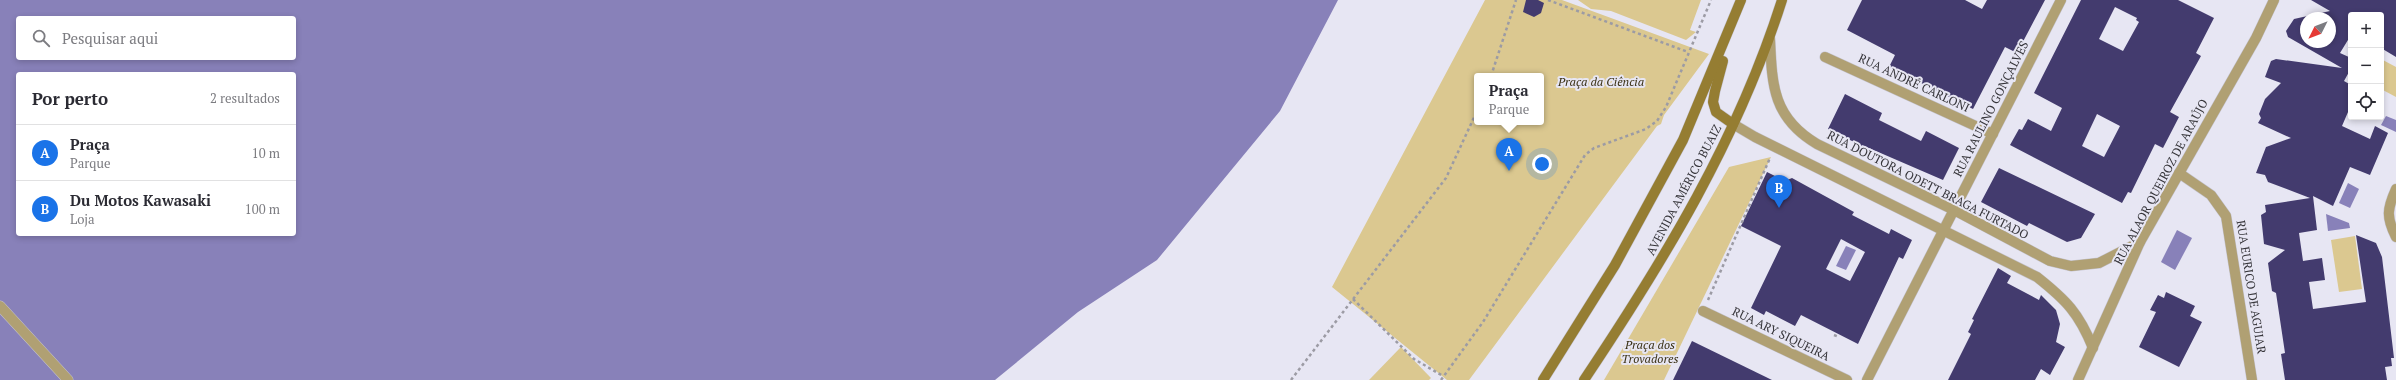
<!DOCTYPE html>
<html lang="pt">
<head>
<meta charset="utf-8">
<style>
  :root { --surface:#fff; --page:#f2f2f3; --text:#2b2b33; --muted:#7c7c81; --line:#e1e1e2; --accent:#1a73e8 }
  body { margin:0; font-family:"PT Serif",serif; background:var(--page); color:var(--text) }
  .controls { position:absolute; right:12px; top:12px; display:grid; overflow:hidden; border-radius:4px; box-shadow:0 2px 6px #0003 }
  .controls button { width:36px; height:36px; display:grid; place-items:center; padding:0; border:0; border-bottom:1px solid var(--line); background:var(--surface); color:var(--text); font:20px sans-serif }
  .compass { position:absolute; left:2300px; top:12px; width:36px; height:36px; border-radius:50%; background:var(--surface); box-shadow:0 2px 6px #0003; rotate:228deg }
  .you { position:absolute; left:1542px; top:164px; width:14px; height:14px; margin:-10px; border:3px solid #fff; border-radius:50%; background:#1a73e8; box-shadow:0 0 0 6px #1a73e833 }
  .badge { display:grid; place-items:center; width:26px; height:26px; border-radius:50%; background:var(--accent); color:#fff; font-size:13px; font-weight:700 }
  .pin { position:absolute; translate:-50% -33px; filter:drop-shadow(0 1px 2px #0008) }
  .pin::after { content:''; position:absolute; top:21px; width:14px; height:12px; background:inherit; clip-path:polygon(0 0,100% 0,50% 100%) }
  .popup { position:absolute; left:1474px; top:73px; width:70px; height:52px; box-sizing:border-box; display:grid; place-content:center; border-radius:4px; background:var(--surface); filter:drop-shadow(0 1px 3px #0005); font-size:13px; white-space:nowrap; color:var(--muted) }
  .popup b { font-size:15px; color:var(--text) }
  .popup::after { content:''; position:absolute; left:50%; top:100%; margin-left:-8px; border:8px solid transparent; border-top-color:var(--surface) }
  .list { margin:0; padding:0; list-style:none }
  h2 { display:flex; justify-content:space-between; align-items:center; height:52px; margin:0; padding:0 16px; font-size:17px }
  h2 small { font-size:13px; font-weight:400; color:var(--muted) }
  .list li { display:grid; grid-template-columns:26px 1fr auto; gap:12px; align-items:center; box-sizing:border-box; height:56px; padding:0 16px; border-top:1px solid var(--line) }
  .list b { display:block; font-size:15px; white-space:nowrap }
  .list p { margin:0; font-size:13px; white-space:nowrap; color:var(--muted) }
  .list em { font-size:13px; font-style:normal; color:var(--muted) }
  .icon { flex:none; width:22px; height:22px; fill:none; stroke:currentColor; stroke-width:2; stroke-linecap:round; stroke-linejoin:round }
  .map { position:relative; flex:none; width:2396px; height:380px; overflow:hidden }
  .search { position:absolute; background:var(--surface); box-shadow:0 2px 6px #0003; left:16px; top:16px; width:280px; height:44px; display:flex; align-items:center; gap:10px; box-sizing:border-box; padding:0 14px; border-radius:4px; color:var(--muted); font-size:15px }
  .panel { position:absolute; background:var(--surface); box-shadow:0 2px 6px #0003; left:16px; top:72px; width:280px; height:164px; border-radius:4px }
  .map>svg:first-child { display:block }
  .green { fill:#dbc890; fill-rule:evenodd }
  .water { fill:#8881b9; fill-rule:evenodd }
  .building { fill:#433b6e; fill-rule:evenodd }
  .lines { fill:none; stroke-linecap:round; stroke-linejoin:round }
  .minor-casing { stroke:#c4c3ce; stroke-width:11 }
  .tertiary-casing { stroke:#c4c3ce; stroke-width:11 }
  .secondary-casing { stroke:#c4c3ce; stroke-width:11 }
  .path { stroke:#9c9ba4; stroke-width:2.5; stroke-dasharray:3 3; stroke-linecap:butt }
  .minor { stroke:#b0a073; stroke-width:10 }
  .tertiary { stroke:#b0a073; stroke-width:10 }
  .secondary { stroke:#957d32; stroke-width:10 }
  .labels { text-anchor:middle; stroke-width:4; stroke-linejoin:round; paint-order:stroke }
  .park-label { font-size:12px; font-style:italic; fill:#3a3115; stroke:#e7e6f3 }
  .street-label { font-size:12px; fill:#36353a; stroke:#e7e6f3 }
</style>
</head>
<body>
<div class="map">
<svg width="2396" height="380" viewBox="0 0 2396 380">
  <rect width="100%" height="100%" fill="#e7e6f3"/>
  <g class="green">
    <path d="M1485 0H1562L1709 54 1664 115 1661 124 1657 126 1469 380H1447L1332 287ZM1477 76H1541V122H1477Z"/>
    <polygon points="1578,0 1701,0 1690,30 1696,32 1686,40 1611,11 1591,9"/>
    <polygon points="2381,59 2396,67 2396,97 2381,89"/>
    <polygon points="1771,157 1664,380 1604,380 1729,167"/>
    <polygon points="2355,236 2362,289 2339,292 2331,240"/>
    <polygon points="1401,347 1431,378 1429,380 1369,380"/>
  </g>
  <g class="water">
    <path d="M0 0H1338L1280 111 1157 260 1078 312 995 380H0ZM18 18H294V58H18ZM18 74H294V234H18Z"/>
    <polygon points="2386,116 2396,120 2396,132 2381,125"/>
    <polygon points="2348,183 2359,189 2350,208 2339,203"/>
    <polygon points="2326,214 2349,223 2350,228 2328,231"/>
    <polygon points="2177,230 2192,238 2175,270 2161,262"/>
    <polygon points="1846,246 1856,250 1846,270 1836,266"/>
  </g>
  <g class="building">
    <polygon points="1526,0 1538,0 1544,3 1541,13 1534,17 1523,12"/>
    <polygon points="1862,0 1965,0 1982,9 1987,0 2045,0 2017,53 2005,47 1973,109 1889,67 1895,55 1847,30"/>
    <path d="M2081 0H2178L2214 18 2196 53 2201 56 2170 112 2179 117 2163 148 2155 144 2131 193 2128 192 2122 203 2010 145 2019 129 2022 130 2028 119 2051 131 2062 108 2034 93ZM2115 7 2137 18 2136 20 2139 22 2123 51 2099 39ZM2097 114 2120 126 2104 157 2082 146Z"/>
    <path d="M2311 0H2396V57L2381 48V15H2351V35L2340 53 2351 58V73L2349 72 2344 81 2351 85V105L2342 126 2370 139 2375 126 2388 133 2370 175 2350 167 2333 206 2313 196 2317 230 2299 233 2303 261 2322 258 2325 280 2309 282 2313 309 2366 302 2356 235 2376 243 2382 257 2394 358H2391L2392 366 2385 367 2387 380H2285L2281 354 2285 353 2276 293 2272 291 2268 263 2285 250 2264 244 2261 215 2266 212 2265 205 2310 198 2268 182 2265 175 2256 173 2266 147 2291 138 2258 123 2261 118 2259 114 2265 99 2281 83 2265 77 2271 61 2276 59 2342 68 2288 37 2286 31 2294 19 2330 11ZM2306 18H2330V42H2306Z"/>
    <polygon points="1845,94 1882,113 1879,120 1921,141 1926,131 1959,148 1943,180 1862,145 1862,146 1828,129"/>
    <polygon points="1999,168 2095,214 2081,238 2067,242 2029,223 2027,226 1981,202"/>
    <path d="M1767 172 1785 181 1792 178 1854 212 1852 215 1889 234 1891 229 1912 240 1903 259 1899 257 1858 344 1801 315 1795 326 1766 311 1764 315 1751 308 1781 246 1741 226ZM1841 239 1865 252 1850 281 1826 269Z"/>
    <polygon points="1998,268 2011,276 2007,283 2039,300 2041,295 2056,310 2060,324 2056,342 2065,347 2050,375 2041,369 2035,380 1948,380 1971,334 1968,332 1974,320 1972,319"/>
    <polygon points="2166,292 2195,306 2190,316 2202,322 2179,367 2139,347 2156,312 2150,310 2158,295 2164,298"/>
    <polygon points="1692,341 1772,380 1673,380"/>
  </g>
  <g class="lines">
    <g class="minor-casing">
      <g id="minor">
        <path d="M1770 39C1772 86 1773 118 1817 144L1954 210 2050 261 2071 266 2099 263 2140 242"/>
        <polyline points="1825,57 1993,134"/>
        <path d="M1733 124 1755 137 2037 277C2066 300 2079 313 2093 348"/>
        <polyline points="2179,173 2211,195 2226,216 2252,380"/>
        <path d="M2396 189C2387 209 2386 217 2396 237"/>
        <polyline points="1703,311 1847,380"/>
        <polyline points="1867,380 2061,0"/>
        <polyline points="2078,380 2140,242 2256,38 2274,0"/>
      </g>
    </g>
    <g class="tertiary-casing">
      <polyline id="tertiary" points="0,306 68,380"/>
    </g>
    <g class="secondary-casing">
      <g id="secondary">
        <polyline points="1723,61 1715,91 1713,102 1716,112 1733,124"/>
        <polyline points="1543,380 1615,265 1683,140 1741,0"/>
        <path d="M1584 380C1665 259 1738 139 1782 0"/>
      </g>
    </g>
    <g class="path">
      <polyline points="1548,0 1688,52"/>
      <polyline points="1491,76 1516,0"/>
      <polyline points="1353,299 1414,359 1443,376"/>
      <polyline points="1708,300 1770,158"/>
      <polyline points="1834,335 1839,337"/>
      <polyline points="1291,380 1446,178 1477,111"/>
      <polyline points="1441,380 1483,322 1585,155 1594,148 1646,129 1657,121 1666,107 1711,0"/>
    </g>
    <use href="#minor" class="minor"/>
    <use href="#tertiary" class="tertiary"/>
    <use href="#secondary" class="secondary"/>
  </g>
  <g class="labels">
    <g class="park-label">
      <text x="1601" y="86">Praça da Ciência</text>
      <text x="1650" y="349">Praça dos<tspan x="1650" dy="14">Trovadores</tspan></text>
    </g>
    <g class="street-label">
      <text transform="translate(1914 83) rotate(25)" y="4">RUA ANDRÉ CARLONI</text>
      <text transform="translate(1991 109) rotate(-63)" y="4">RUA RAULINO GONÇALVES</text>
      <text transform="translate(2161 182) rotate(-62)" y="4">RUA ALAOR QUEIROZ DE ARAÚJO</text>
      <text transform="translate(1928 185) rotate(27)" y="4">RUA DOUTORA ODETT BRAGA FURTADO</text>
      <text transform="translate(1684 190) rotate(-62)" y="4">AVENIDA AMÉRICO BUAIZ</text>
      <text transform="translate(2251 287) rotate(81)" y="4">RUA EURICO DE AGUIAR</text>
      <text transform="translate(1781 334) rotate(26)" y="4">RUA ARY SIQUEIRA</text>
    </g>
  </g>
</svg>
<div class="controls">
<button>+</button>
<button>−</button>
<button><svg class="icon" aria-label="locate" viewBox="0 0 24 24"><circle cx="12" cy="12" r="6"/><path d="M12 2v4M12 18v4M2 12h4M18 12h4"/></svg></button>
</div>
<svg class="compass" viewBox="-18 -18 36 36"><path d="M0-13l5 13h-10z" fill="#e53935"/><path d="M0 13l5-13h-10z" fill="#7c7c81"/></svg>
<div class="you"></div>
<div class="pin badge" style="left:1509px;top:171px">A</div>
<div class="popup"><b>Praça</b>Parque</div>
<div class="pin badge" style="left:1779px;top:208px">B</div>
<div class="search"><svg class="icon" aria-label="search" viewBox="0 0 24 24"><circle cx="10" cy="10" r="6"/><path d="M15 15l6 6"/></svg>Pesquisar aqui</div>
<section class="panel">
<h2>Por perto<small>2 resultados</small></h2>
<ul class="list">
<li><span class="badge">A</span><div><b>Praça</b><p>Parque</p></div><em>10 m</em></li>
<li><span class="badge">B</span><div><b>Du Motos Kawasaki</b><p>Loja</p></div><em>100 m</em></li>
</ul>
</section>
</div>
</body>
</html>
